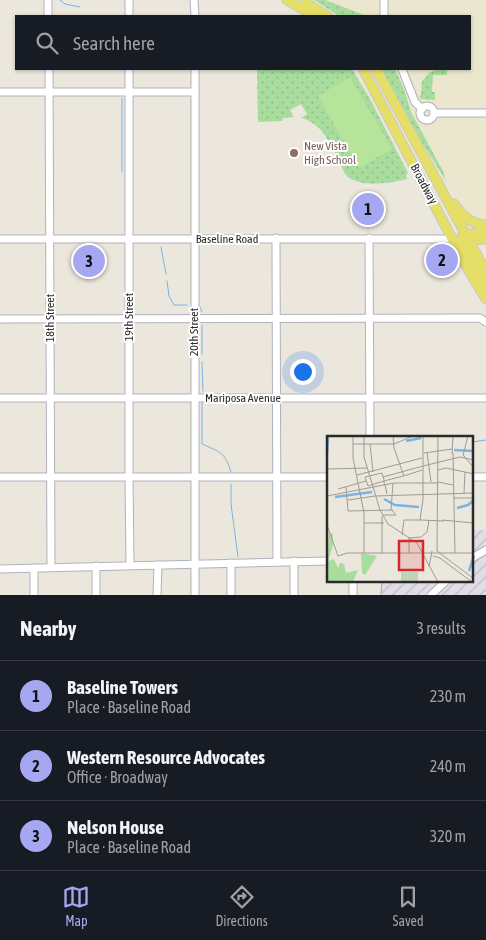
<!DOCTYPE html>
<html lang="en">
<head>
<meta charset="utf-8">
<style>
  :root { --surface:#171b24; --page:#242831; --text:#f1f3f6; --muted:#9ea1a6; --line:#363941; --accent:#a6a7f1 }
  body { margin:0; font-family:"Asap Condensed",sans-serif; background:var(--page); color:var(--text) }
  .you { position:absolute; left:302px; top:371px; width:18px; height:18px; margin:-12px; border:4px solid #fff; border-radius:50%; background:#1a73e8; box-shadow:0 0 0 8px #1a73e833 }
  .badge { display:grid; place-items:center; width:32px; height:32px; border-radius:50%; background:var(--accent); color:#111; font-size:16px; font-weight:700 }
  .pin { position:absolute; translate:-50% -50%; border:2px solid #fff; box-shadow:0 1px 5px #0006 }
  .list { margin:0; padding:0; list-style:none }
  h2 { display:flex; justify-content:space-between; align-items:center; height:65px; margin:0; padding:0 20px; font-size:21px }
  h2 small { font-size:16px; font-weight:400; color:var(--muted) }
  .list li { display:grid; grid-template-columns:32px 1fr auto; gap:15px; align-items:center; box-sizing:border-box; height:70px; padding:0 20px; border-top:1px solid var(--line) }
  .list b { display:block; font-size:19px; white-space:nowrap }
  .list p { margin:0; font-size:16px; white-space:nowrap; color:var(--muted) }
  .list em { font-size:16px; font-style:normal; color:var(--muted) }
  .icon { flex:none; width:28px; height:28px; fill:none; stroke:currentColor; stroke-width:2; stroke-linecap:round; stroke-linejoin:round }
  .map { position:relative; flex:none; width:486px; height:595px; overflow:hidden }
  .search { position:absolute; background:var(--surface); box-shadow:0 1px 4px #0004; left:15px; right:15px; top:15px; height:55px; display:flex; align-items:center; gap:12px; box-sizing:border-box; padding:0 18px; border-radius:0px; color:var(--muted); font-size:19px }
  .sheet { height:275px; background:var(--surface) }
  nav { display:flex; justify-content:space-around; align-items:center; box-sizing:border-box; height:70px; border-top:1px solid var(--line); background:var(--surface); font-size:14px; color:var(--muted) }
  nav a { display:grid; justify-items:center; gap:2px }
  nav .on { color:var(--accent) }
  .map>svg:first-child { display:block }
  .industrial { fill:url(#industrial-furrows) }
  .education { fill:#ebe7ce }
  .grass { fill:url(#grass-dots) }
  .pitch { fill:#b7e49b }
  .lines { fill:none; stroke-linecap:round; stroke-linejoin:round }
  .stream { stroke:#78b4e5; stroke-width:1 }
  .minor-casing { stroke:#b1b1bd; stroke-width:9 }
  .major-casing { stroke:#c8c8c8; stroke-width:11 }
  .minor { stroke:#fff; stroke-width:7 }
  .major { stroke:#e5df68; stroke-width:9 }
  .education-dot { fill:#8d6e63; stroke:#fff; stroke-width:2 }
  .labels { text-anchor:middle; stroke-width:4; stroke-linejoin:round; paint-order:stroke }
  .education-label { font-size:12px; fill:#785e54; stroke:#fff; text-anchor:start }
  .street-label { font-size:12px; fill:#2a2a2a; stroke:#fff }
  .inset-river { fill:none; stroke:#78b4e5; stroke-width:2.5 }
  .inset-road { fill:none; stroke:#9e9b95; stroke-width:1 }
  .view { fill:#d62828; fill-opacity:0.15; stroke:#d62828; stroke-width:2.5 }
  .inset-edge { fill:none; stroke:#2a2a2a; stroke-width:2.5 }
</style>
</head>
<body>
<div class="map">
<svg width="486" height="595" viewBox="0 0 486 595">
  <defs>
    <pattern id="industrial-furrows" width="10" height="10" patternUnits="userSpaceOnUse" patternTransform="scale(1.25)"><rect width="10" height="10" fill="#e0dde4"/><path d="M-1 1l2-2M0 10L10 0M9 11l2-2" fill="none" stroke="#c0bec4"/></pattern>
    <pattern id="grass-dots" width="8" height="8" patternUnits="userSpaceOnUse" patternTransform="scale(1.25)"><rect width="8" height="8" fill="#a8dd9e"/><path d="M2 2h.1M6 6h.1" fill="none" stroke="#91be88" stroke-width="1.8" stroke-linecap="round"/></pattern>
  </defs>
  <rect width="100%" height="100%" fill="#ebe7dd"/>
  <polygon class="industrial" points="472,530 486,530 486,595 382,595 382,581 472,581"/>
  <polygon class="education" points="309,0 486,0 486,223 473,219 458,206 379,69 470,69 470,16 335,16"/>
  <g class="grass">
    <polygon points="314,0 325,0 367,16 339,16"/>
    <path d="M257 69H352L369 97 408 173 406 175 407 179C393 183 359 188 347 176 344 173 342 167 340 163 331 144 322 123 301 118L307 114 301 104 290 110 294 117 283 118 282 121 258 122Z"/>
    <polygon points="381,69 395,69 404,89 411,112 443,171 446,181 421,141"/>
    <polygon points="438,69 447,69 447,75 433,75 432,92 435,92 435,100 421,99 419,96 421,95 422,81 429,73"/>
  </g>
  <polygon class="pitch" points="350,77 392,149 359,168 318,96"/>
  <g class="lines">
    <g class="stream">
      <polyline points="60,0 65,4 80,7"/>
      <polyline points="122,172 122,98"/>
      <polyline points="161,247 166,274"/>
      <polyline points="167,281 169,296 174,305 187,305"/>
      <polyline points="200,307 202,312"/>
      <polyline points="202,325 202,354"/>
      <polyline points="202,362 203,391"/>
      <path d="M202 403V444C220 452 225 452 231 472"/>
      <polyline points="433,438 434,438"/>
      <polyline points="472,442 486,440"/>
      <polyline points="231,484 231,504 238,557"/>
      <polyline points="381,595 382,581"/>
    </g>
    <g class="minor-casing">
      <g id="minor">
        <polyline points="48,0 48,16"/>
        <polyline points="129,0 129,16"/>
        <polyline points="194,0 195,16"/>
        <polyline points="384,16 384,0"/>
        <polyline points="49,69 51,567"/>
        <polyline points="129,69 129,477 130,565"/>
        <polyline points="402,69 415,102 422,109"/>
        <polyline points="0,92 195,92"/>
        <circle cx="427" cy="113" r="7"/>
        <polyline points="435,113 486,113"/>
        <polyline points="276,238 277,561"/>
        <polyline points="369,238 370,438"/>
        <polyline points="0,239 453,239"/>
        <polyline points="0,319 480,318 486,322"/>
        <polyline points="0,398 486,398"/>
        <polyline points="0,477 328,477"/>
        <polyline points="472,477 486,477"/>
        <polyline points="472,558 486,550"/>
        <polyline points="231,563 231,595"/>
        <polyline points="96,566 96,595"/>
        <polyline points="0,569 328,561"/>
        <polyline points="353,581 353,595"/>
        <polyline points="34,595 34,568"/>
        <polyline points="157,595 158,565"/>
        <polyline points="195,595 195,69"/>
        <polyline points="294,595 294,561"/>
        <polyline points="431,595 446,581"/>
      </g>
    </g>
    <g class="major-casing">
      <g id="major">
        <polyline points="287,0 315,16"/>
        <polyline points="306,3 327,16"/>
        <polyline points="363,69 468,269 486,299"/>
        <polyline points="376,69 486,272"/>
        <path d="M454 204C462 216 471 224 486 225"/>
        <polyline points="462,236 486,231"/>
        <polyline points="464,240 486,239"/>
        <polyline points="455,241 464,248 486,284"/>
      </g>
    </g>
    <use href="#minor" class="minor"/>
    <use href="#major" class="major"/>
  </g>
  <circle class="education-dot" cx="294" cy="153" r="5"/>
  <g class="labels">
    <g class="education-label">
      <text x="304" y="150">New Vista<tspan x="304" dy="14">High School</tspan></text>
    </g>
    <g class="street-label">
      <text transform="translate(424 184) rotate(62)" y="4">Broadway</text>
      <text x="227" y="243">Baseline Road</text>
      <text transform="translate(129 317) rotate(-90)" y="4">19th Street</text>
      <text transform="translate(50 318) rotate(-90)" y="4">18th Street</text>
      <text transform="translate(194 332) rotate(-90)" y="4">20th Street</text>
      <text x="243" y="402">Mariposa Avenue</text>
    </g>
  </g>
  <g transform="translate(327 436)">
    <rect width="146" height="146" fill="#ebe7dd"/>
    <path d="M2 96 6 98V109L1 125 7 123 11 132 13 127 17 128 19 137 31 134 26 146H0Z" fill="#a8dd9e"/>
    <path d="M74 136H91V145L74 146Z" fill="#bfd3b6"/>
    <path d="M34 117 50 120 38 139 35 137Z" fill="#a8dd9e"/>
    <path class="inset-river" d="M79 5 94 2M127 14 147 15M0 17 1 0M8 61 45 56M57 63 68 69 92 71M130 72 141 69 147 64M142 135 147 120"/>
    <path class="inset-road" d="M26 0V22L37 77V117M37 0V21L53 74 61 88 90 107 111 146M66 0 67 12 77 40M96 0V63L93 84 117 85M111 0 110 115 147 143M141 0 136 19 147 32M26 8H67L86 0M43 8 46 36M100 16 104 46M97 17 125 13M126 17 128 117M125 18 126 0M96 30 133 21 147 24M0 33 40 32M111 34 119 32 147 38M30 39 95 22M56 41 96 30M111 46 126 49M19 51 21 75 66 74M11 53 39 45M137 57 138 36M60 58 58 49 57 47V44L55 37 38 41 41 50 57 45 80 39 95 34M0 60 67 47H111M48 60 147 57M126 62H147M21 64 48 60M64 74 66 47M56 79H69L65 74M55 80V117M115 84 147 87M37 87H57M0 89 11 120 20 117H94M75 99 77 84H93M82 117V102L94 101 100 96 102 84M94 117H147M106 120 113 122 145 146M102 131 105 115"/>
    <path class="view" d="M72 105H96V134H72Z"/>
    <rect width="146" height="146" class="inset-edge"/>
  </g>
</svg>
<div class="you"></div>
<div class="pin badge" style="left:368px;top:209px">1</div>
<div class="pin badge" style="left:442px;top:260px">2</div>
<div class="pin badge" style="left:89px;top:261px">3</div>
<div class="search"><svg class="icon" aria-label="search" viewBox="0 0 24 24"><circle cx="10" cy="10" r="6"/><path d="M15 15l6 6"/></svg>Search here</div>
</div>
<section class="sheet">
<h2>Nearby<small>3 results</small></h2>
<ul class="list">
<li><span class="badge">1</span><div><b>Baseline Towers</b><p>Place · Baseline Road</p></div><em>230 m</em></li>
<li><span class="badge">2</span><div><b>Western Resource Advocates</b><p>Office · Broadway</p></div><em>240 m</em></li>
<li><span class="badge">3</span><div><b>Nelson House</b><p>Place · Baseline Road</p></div><em>320 m</em></li>
</ul>
</section>
<nav>
<a class="on"><svg class="icon" aria-label="map" viewBox="0 0 24 24"><path d="M3 6l6-2 6 2 6-2v14l-6 2-6-2-6 2zM9 4v14M15 6v14"/></svg>Map</a>
<a><svg class="icon" aria-label="directions" viewBox="0 0 24 24"><path d="M12 3l9 9-9 9-9-9zM9 14v-3h6M13 9l2 2-2 2"/></svg>Directions</a>
<a><svg class="icon" aria-label="saved" viewBox="0 0 24 24"><path d="M7 4h10v16l-5-4-5 4z"/></svg>Saved</a>
</nav>
</body>
</html>
